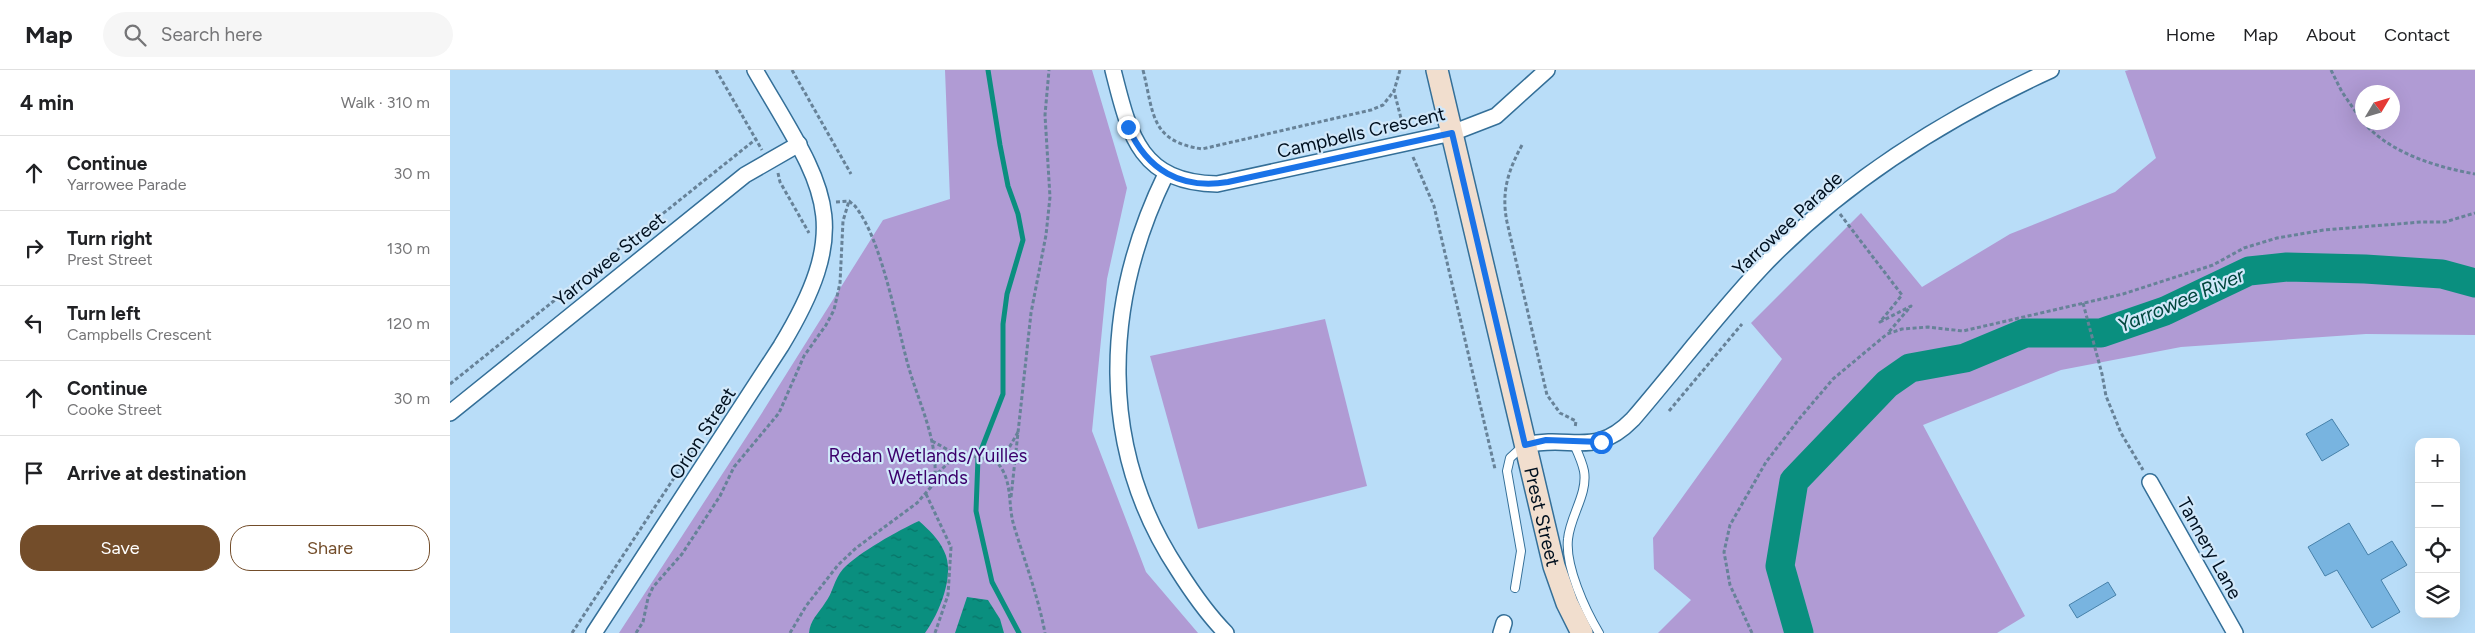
<!DOCTYPE html>
<html lang="en">
<head>
<meta charset="utf-8">
<style>
  :root { --surface:#fff; --page:#f6f6f6; --text:#202124; --muted:#757577; --line:#e0e0e0; --accent:#734d2a }
  body { margin:0; font-family:Figtree,sans-serif; background:var(--page); color:var(--text) }
  .controls { position:absolute; right:15px; bottom:15px; display:grid; overflow:hidden; border-radius:10px; box-shadow:0 5px 20px #0002 }
  .controls button { width:45px; height:45px; display:grid; place-items:center; padding:0; border:0; border-bottom:1px solid var(--line); background:var(--surface); color:var(--text); font:25px sans-serif }
  .compass { position:absolute; left:1905px; top:15px; width:45px; height:45px; border-radius:50%; background:var(--surface); box-shadow:0 5px 20px #0002; rotate:52deg }
  .stop { position:absolute; width:15px; height:15px; margin:-11px; border:4px solid #1a73e8; border-radius:50%; background:#fff }
  .stop.end { background:#1a73e8; border-color:#fff; box-shadow:0 1px 5px #0008 }
  .list { margin:0; padding:0; list-style:none }
  h2 { display:flex; justify-content:space-between; align-items:center; height:65px; margin:0; padding:0 20px; font-size:21px }
  h2 small { font-size:16px; font-weight:400; color:var(--muted) }
  .list li { display:grid; grid-template-columns:32px 1fr auto; gap:15px; align-items:center; box-sizing:border-box; height:75px; padding:0 20px; border-top:1px solid var(--line) }
  .list b { display:block; font-size:19px; white-space:nowrap }
  .list p { margin:0; font-size:16px; white-space:nowrap; color:var(--muted) }
  .list em { font-size:16px; font-style:normal; color:var(--muted) }
  .actions { display:flex; gap:10px; padding:15px 20px }
  .actions a { flex:1; padding:11px 0; border:1px solid var(--accent); border-radius:20px; text-align:center; font-size:18px; color:var(--accent) }
  .actions .main { background:var(--accent); color:#fff }
  .icon { flex:none; width:28px; height:28px; fill:none; stroke:currentColor; stroke-width:2; stroke-linecap:round; stroke-linejoin:round }
  .map { position:relative; flex:none; width:2025px; height:563px; overflow:hidden }
  header { display:flex; align-items:center; gap:30px; box-sizing:border-box; height:70px; padding:0 25px; background:var(--surface); border-bottom:1px solid var(--line) }
  header strong { font-size:24px }
  nav { display:flex; gap:28px; margin-inline-start:auto; font-size:18px }
  .search { width:350px; height:45px; background:var(--page); display:flex; align-items:center; gap:12px; box-sizing:border-box; padding:0 18px; border-radius:28px; color:var(--muted); font-size:19px }
  main { display:flex }
  aside { flex:1; background:var(--surface) }
  .map>svg:first-child { display:block }
  .green { fill:#b09bd4; fill-rule:evenodd }
  .water { fill:url(#water-ripples) }
  .lines { fill:none; stroke-linecap:round; stroke-linejoin:round }
  .stream { stroke:#0a8f7f; stroke-width:5 }
  .river { stroke:#0a8f7f; stroke-width:29 }
  .building { fill:#78b4e0; stroke:#4681aa }
  .lane-casing { stroke:#346f98; stroke-width:10 }
  .street-casing { stroke:#346f98; stroke-width:18 }
  .secondary-casing { stroke:#346f98; stroke-width:24 }
  .path { stroke:#678298; stroke-width:3; stroke-dasharray:4 2.5; stroke-linecap:butt }
  .lane { stroke:#fff; stroke-width:8 }
  .street { stroke:#fff; stroke-width:15 }
  .secondary { stroke:#f1dece; stroke-width:21 }
  .route { stroke:#1a73e8; stroke-width:6 }
  .labels { text-anchor:middle; stroke-width:4.5; stroke-linejoin:round; paint-order:stroke }
  .street-label { font-size:19px; fill:#00101f; stroke:#d1e8fa }
  .park-label { font-size:19px; fill:#3c006c; stroke:#d1e8fa }
  .water-label { font-size:20px; font-style:italic; fill:#00463d; stroke:#d1e8fa }
</style>
</head>
<body>
<header>
<strong>Map</strong>
<div class="search"><svg class="icon" aria-label="search" viewBox="0 0 24 24"><circle cx="10" cy="10" r="6"/><path d="M15 15l6 6"/></svg>Search here</div>
<nav><a>Home</a><a>Map</a><a>About</a><a>Contact</a></nav>
</header>
<main>
<aside>
<h2>4 min<small>Walk · 310 m</small></h2>
<ul class="list">
<li><svg class="icon" aria-label="ahead" viewBox="0 0 24 24"><path d="M12 20V5M6 11l6-6 6 6"/></svg><div><b>Continue</b><p>Yarrowee Parade</p></div><em>30 m</em></li>
<li><svg class="icon" aria-label="right" viewBox="0 0 24 24"><path d="M7 20v-9h11M14 6l5 5-5 5"/></svg><div><b>Turn right</b><p>Prest Street</p></div><em>130 m</em></li>
<li><svg class="icon" aria-label="left" viewBox="0 0 24 24"><path d="M17 20v-9H6M10 6l-5 5 5 5"/></svg><div><b>Turn left</b><p>Campbells Crescent</p></div><em>120 m</em></li>
<li><svg class="icon" aria-label="ahead" viewBox="0 0 24 24"><path d="M12 20V5M6 11l6-6 6 6"/></svg><div><b>Continue</b><p>Cooke Street</p></div><em>30 m</em></li>
<li><svg class="icon" aria-label="arrive" viewBox="0 0 24 24"><path d="M6 21V4h12l-3 4 3 4H6"/></svg><div><b>Arrive at destination</b></div></li>
</ul>
<div class="actions"><a class="main">Save</a><a>Share</a></div>
</aside>
<div class="map">
<svg width="2025" height="563" viewBox="0 0 2025 563">
  <defs>
    <pattern id="water-ripples" width="26" height="14" patternUnits="userSpaceOnUse" patternTransform="scale(1.25)"><rect width="26" height="14" fill="#0a8f7f"/><path d="M2 4q2-2 4 0t4 0M15 11q2-2 4 0t4 0" fill="none" stroke="#087367"/></pattern>
  </defs>
  <rect width="100%" height="100%" fill="#b9ddf8"/>
  <g class="green">
    <polygon points="495,0 642,0 677,118 657,209 642,361 696,502 748,563 169,563 310,346 433,150 500,129"/>
    <path d="M1679 0H2025V265L1916 264 1731 277 1611 300 1473 355 1575 546 1547 563H1208L1241 530 1204 499 1203 468 1332 289 1301 253 1411 143 1472 217 1560 164 1665 122 1706 88 1675 1ZM1942 22V52H1912V22Z"/>
    <polygon points="875,249 917,416 748,459 700,286"/>
  </g>
  <g class="water">
    <path d="M469 451C479 460 488 468 494 481 506 504 489 544 475 563H359C360 550 368 544 375 533 383 523 384 509 393 499 408 483 449 460 469 451Z"/>
    <polygon points="517,527 538,530 550,549 554,563 505,563"/>
  </g>
  <g class="lines">
    <polyline class="stream" points="538,0 550,75 558,116 568,144 573,170 557,224 553,254 553,324 528,388 526,441 542,512 569,563"/>
    <polyline class="river" points="1349,563 1330,496 1344,411 1437,314 1460,298 1515,288 1575,263 1651,263 1715,241 1799,201 1837,197 1915,199 1992,204 2025,213"/>
  </g>
  <g class="building">
    <polygon points="1882,349 1899,375 1872,391 1856,364"/>
    <polygon points="1899,453 1918,485 1942,471 1957,495 1931,510 1950,542 1922,558 1887,500 1875,506 1858,477"/>
    <polygon points="1658,512 1666,525 1627,548 1619,535"/>
  </g>
  <g class="lines">
    <g class="lane-casing">
      <g id="lane">
        <path d="M1123 372C1127 381 1132 391 1134 401 1138 424 1120 446 1118 469 1115 496 1135 540 1149 563"/>
        <polyline points="1065,518 1071,481 1057,401 1060,388 1073,376"/>
      </g>
    </g>
    <g class="street-casing">
      <g id="street">
        <path d="M663 0C679 63 689 113 767 114L1002 63 1046 46 1097 0"/>
        <path d="M716 104C653 233 647 377 728 500 742 522 757 544 776 563"/>
        <polyline points="0,343 295,105 349,74"/>
        <path d="M1075 375C1122 364 1144 389 1183 349 1226 299 1266 246 1311 198 1392 113 1496 48 1601 0"/>
        <polyline points="1700,412 1785,563"/>
        <path d="M144 563 331 276C408 149 372 116 305 0"/>
        <polyline points="1051,563 1054,553"/>
      </g>
    </g>
    <g class="secondary-casing">
      <g id="secondary">
        <path id="s1" d="M987 0 1104 496 1117 533 1132 563"/>
      </g>
    </g>
    <g class="path">
      <polyline points="266,0 312,80"/>
      <polyline points="342,0 401,104"/>
      <path d="M693 0C704 44 700 71 752 79L921 40 933 35 944 21"/>
      <polyline points="950,0 944,21 954,60"/>
      <polyline points="1881,0 1892,22 1912,51"/>
      <path d="M1913 52C1940 83 1986 97 2025 104"/>
      <path d="M1072 75C1058 101 1051 122 1057 152L1097 325 1110 343 1126 351 1125 358"/>
      <polyline points="963,87 984,136 1045,399"/>
      <polyline points="328,103 330,112 359,163"/>
      <path d="M386 132 399 131 405 136C432 170 446 251 458 295 468 331 487 367 485 406"/>
      <polyline points="1390,144 1452,225 1430,252 1461,236 1438,263"/>
      <polyline points="1633,233 1652,304 1656,326 1671,363 1693,400"/>
      <polyline points="0,314 306,69"/>
      <polyline points="1219,341 1292,254"/>
      <path d="M482 371 502 382 546 391C564 411 557 433 564 456 575 492 588 526 595 563"/>
      <polyline points="546,391 559,378 568,362"/>
      <polyline points="476,424 501,477 498,525 485,563"/>
      <polyline points="561,427 581,243 596,165 600,127 595,45 599,0"/>
      <polyline points="122,563 247,373"/>
      <polyline points="186,563 193,552 198,528 203,517 232,484 270,426 284,397 329,343 354,286 376,255 384,240 390,213 393,151 399,131"/>
      <polyline points="340,563 356,536 388,495 406,478 467,433 481,417 485,406 502,389 512,384"/>
      <polyline points="1302,563 1280,515 1274,482 1280,455 1316,392 1349,349 1383,309 1437,264 1452,259 1478,257 1513,261 1673,224 1763,195 1794,178 1827,168 1874,160 1971,152 1995,152 2025,143"/>
    </g>
    <use href="#lane" class="lane"/>
    <use href="#street" class="street"/>
    <use href="#secondary" class="secondary"/>
  </g>
  <g class="lines">
    <path class="route" d="M678 57C697 100 731 120 778 112L1002 63 1075 375 1096 370 1151 372"/>
  </g>
  <g class="labels">
    <g class="street-label">
      <text transform="translate(911 62) rotate(-13)" y="7">Campbells Crescent</text>
      <text transform="translate(1337 153) rotate(-43)" y="7">Yarrowee Parade</text>
      <text transform="translate(159 189) rotate(-39)" y="7">Yarrowee Street</text>
      <text transform="translate(252 363) rotate(-57)" y="7">Orion Street</text>
      <text dy="7" stroke="none"><textPath href="#s1" startOffset="459">Prest Street</textPath></text>
      <text transform="translate(1760 478) rotate(61)" y="7">Tannery Lane</text>
    </g>
    <g class="park-label">
      <text x="478" y="392">Redan Wetlands/Yuilles<tspan x="478" dy="22">Wetlands</tspan></text>
    </g>
    <g class="water-label">
      <text transform="translate(1731 230) rotate(-23)" y="7">Yarrowee River</text>
    </g>
  </g>
</svg>
<div class="controls">
<button>+</button>
<button>−</button>
<button><svg class="icon" aria-label="locate" viewBox="0 0 24 24"><circle cx="12" cy="12" r="6"/><path d="M12 2v4M12 18v4M2 12h4M18 12h4"/></svg></button>
<button><svg class="icon" aria-label="layers" viewBox="0 0 24 24"><path d="M12 4l9 5-9 5-9-5zM3 14l9 5 9-5"/></svg></button>
</div>
<svg class="compass" viewBox="-18 -18 36 36"><path d="M0-13l5 13h-10z" fill="#e53935"/><path d="M0 13l5-13h-10z" fill="#757577"/></svg>
<div class="stop" style="left:1151px;top:372px"></div>
<div class="stop end" style="left:678px;top:57px"></div>
</div>
</main>
</body>
</html>
